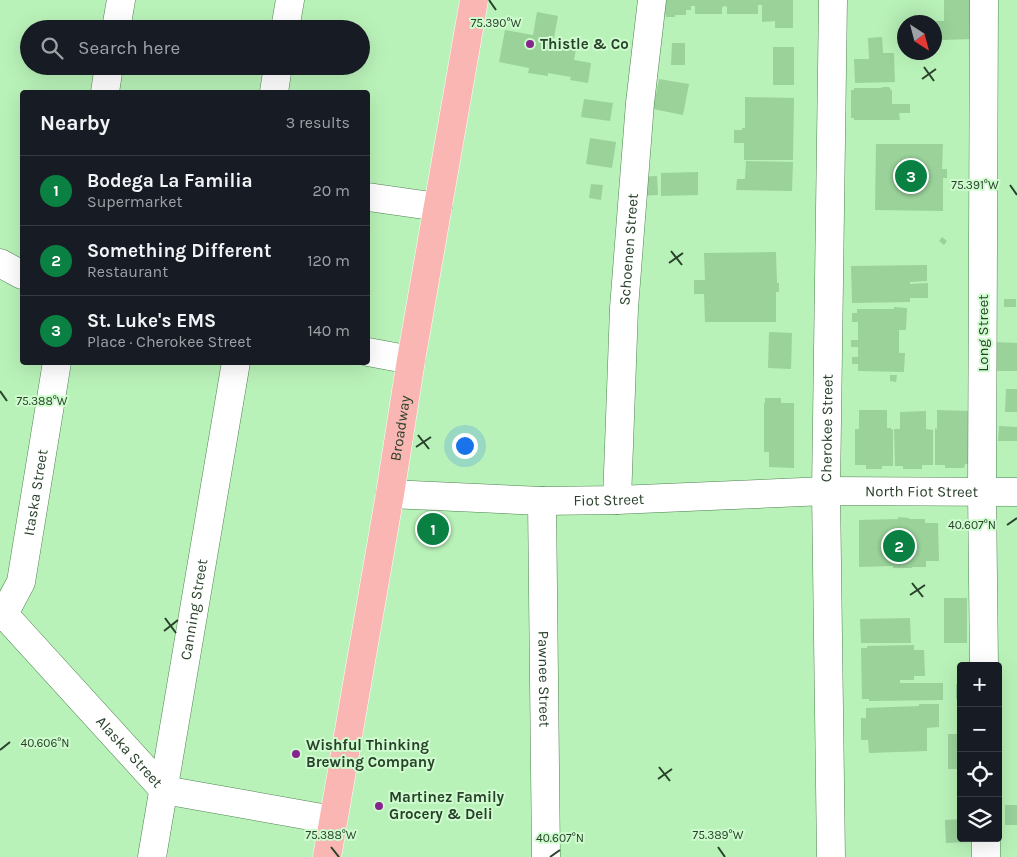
<!DOCTYPE html>
<html lang="en">
<head>
<meta charset="utf-8">
<style>
  :root { --surface:#171b24; --page:#242831; --text:#f1f3f6; --muted:#9ea1a6; --line:#363941; --accent:#0b8043 }
  body { margin:0; font-family:Karla,sans-serif; background:var(--page); color:var(--text) }
  .controls { position:absolute; right:15px; bottom:15px; display:grid; overflow:hidden; border-radius:5px; box-shadow:0 5px 20px #0002 }
  .controls button { width:45px; height:45px; display:grid; place-items:center; padding:0; border:0; border-bottom:1px solid var(--line); background:var(--surface); color:var(--text); font:25px sans-serif }
  .compass { position:absolute; left:897px; top:15px; width:45px; height:45px; border-radius:50%; background:var(--surface); box-shadow:0 5px 20px #0002; rotate:144deg }
  .you { position:absolute; left:464px; top:445px; width:18px; height:18px; margin:-12px; border:4px solid #fff; border-radius:50%; background:#1a73e8; box-shadow:0 0 0 8px #1a73e833 }
  .badge { display:grid; place-items:center; width:32px; height:32px; border-radius:50%; background:var(--accent); color:#fff; font-size:16px; font-weight:700 }
  .pin { position:absolute; translate:-50% -50%; border:2px solid #fff; box-shadow:0 1px 5px #0006 }
  .list { margin:0; padding:0; list-style:none }
  h2 { display:flex; justify-content:space-between; align-items:center; height:65px; margin:0; padding:0 20px; font-size:21px }
  h2 small { font-size:16px; font-weight:400; color:var(--muted) }
  .list li { display:grid; grid-template-columns:32px 1fr auto; gap:15px; align-items:center; box-sizing:border-box; height:70px; padding:0 20px; border-top:1px solid var(--line) }
  .list b { display:block; font-size:19px; white-space:nowrap }
  .list p { margin:0; font-size:16px; white-space:nowrap; color:var(--muted) }
  .list em { font-size:16px; font-style:normal; color:var(--muted) }
  .icon { flex:none; width:28px; height:28px; fill:none; stroke:currentColor; stroke-width:2; stroke-linecap:round; stroke-linejoin:round }
  .map { position:relative; flex:none; width:1017px; height:857px; overflow:hidden }
  .search { position:absolute; background:var(--surface); box-shadow:0 5px 20px #0002; left:20px; top:20px; width:350px; height:55px; display:flex; align-items:center; gap:12px; box-sizing:border-box; padding:0 18px; border-radius:28px; color:var(--muted); font-size:19px }
  .panel { position:absolute; background:var(--surface); box-shadow:0 5px 20px #0002; left:20px; top:90px; width:350px; height:275px; border-radius:5px }
  .map>svg:first-child { display:block }
  .building { fill:#9ad29a }
  .lines { fill:none; stroke-linecap:round; stroke-linejoin:round }
  .minor-casing { stroke:#4e8350; stroke-width:29 }
  .major-casing { stroke:#fff; stroke-width:29 }
  .minor { stroke:#fff; stroke-width:28 }
  .major { stroke:#fab6b2; stroke-width:28 }
  .ticks { fill:none; stroke:#29402a; stroke-width:2 }
  .poi-dot { fill:#87258e; stroke:#cefcce; stroke-width:2 }
  .labels { text-anchor:middle; stroke-width:4; stroke-linejoin:round; paint-order:stroke }
  .poi-label { font-size:15px; font-weight:bold; fill:#29402a; stroke:#cefcce; text-anchor:start }
  .street-label { font-size:15px; fill:#29402a; stroke:#cefcce }
  .ticks-label { font-size:12px; text-anchor:middle; fill:#29402a; stroke:#cefcce; stroke-width:4; stroke-linejoin:round; paint-order:stroke }
</style>
</head>
<body>
<div class="map">
<svg width="1017" height="857" viewBox="0 0 1017 857">
  <rect width="100%" height="100%" fill="#b9f2b9"/>
  <g class="building">
    <polygon points="658,0 793,0 793,28 775,28 775,21 762,22 762,5 758,5 758,14 727,14 727,7 725,6 722,7 722,14 695,14 695,6 691,6 691,10 686,10 686,15 675,15 675,17 666,17 666,15 658,15"/>
    <polygon points="944,0 974,0 974,39 942,40 942,35 936,35 936,21 944,21"/>
    <polygon points="537,12 558,16 553,43 567,45 567,47 576,49 574,60 591,63 588,83 570,80 571,77 548,73 548,76 528,73 529,68 499,62 505,30 533,35"/>
    <polygon points="882,37 883,53 894,53 895,82 855,83 854,59 869,59 868,38"/>
    <polygon points="672,43 685,43 685,65 671,65"/>
    <rect x="773" y="47" width="21" height="38"/>
    <polygon points="659,79 689,84 683,115 653,109"/>
    <polygon points="883,87 889,87 892,91 892,104 910,104 910,113 899,113 900,120 854,120 854,118 851,118 851,90 854,90 854,88 881,88"/>
    <polygon points="745,97 794,98 793,160 744,160 744,143 734,143 734,130 742,130 742,128 745,128"/>
    <polygon points="584,99 613,103 610,121 581,117"/>
    <polygon points="590,138 616,142 612,168 586,164"/>
    <polygon points="876,144 943,144 942,169 947,169 947,178 943,178 943,211 875,210"/>
    <polygon points="746,161 793,162 792,191 736,190 737,179 745,179"/>
    <polygon points="698,172 698,195 661,196 661,173"/>
    <polygon points="657,176 658,195 635,196 634,177"/>
    <polygon points="591,184 603,185 601,200 589,198"/>
    <polygon points="942,237 947,241 944,245 939,241"/>
    <polygon points="776,252 777,283 779,283 779,292 776,292 776,322 705,322 704,294 694,294 694,280 705,280 704,253"/>
    <polygon points="927,265 927,281 910,282 910,284 928,283 928,298 910,298 910,302 852,303 851,266"/>
    <rect x="1004" y="299" width="12" height="8"/>
    <polygon points="894,307 907,308 906,330 899,330 899,353 905,353 904,372 858,371 858,364 852,364 852,357 858,357 858,347 851,347 851,340 858,340 858,322 852,322 852,313 857,313 857,309 894,309"/>
    <polygon points="769,332 792,333 791,369 768,368"/>
    <polygon points="994,342 1017,343 1017,371 993,371"/>
    <polygon points="890,375 897,375 896,382 890,381"/>
    <polygon points="1006,389 1017,389 1017,412 1005,412"/>
    <polygon points="765,398 781,398 781,403 794,403 794,468 769,467 769,452 764,452 764,403 765,403"/>
    <polygon points="859,410 887,410 887,428 891,428 891,429 893,430 893,466 882,466 882,469 866,469 866,465 855,465 855,429 859,429"/>
    <polygon points="937,410 970,411 976,464 965,464 964,468 945,468 945,465 935,465 935,428 937,429"/>
    <polygon points="926,411 926,429 933,430 933,465 922,465 922,469 903,469 903,466 895,466 894,429 900,429 900,412"/>
    <polygon points="999,426 1017,427 1017,441 998,441"/>
    <polygon points="898,517 909,518 909,519 925,519 925,523 938,523 939,561 926,561 926,567 912,567 912,568 893,568 893,566 859,567 859,520 898,519"/>
    <rect x="944" y="598" width="23" height="45"/>
    <polygon points="910,618 911,643 861,643 860,619"/>
    <polygon points="914,645 914,650 924,650 925,676 914,676 914,680 900,680 900,683 943,683 943,700 869,701 869,699 862,699 861,648 867,648 867,646"/>
    <polygon points="956,684 961,684 961,700 956,699"/>
    <polygon points="919,704 939,704 939,727 927,728 927,751 869,753 868,740 861,740 861,718 866,718 866,708 919,706"/>
    <rect x="948" y="734" width="13" height="35"/>
    <rect x="1005" y="805" width="12" height="20"/>
    <polygon points="961,819 961,838 972,838 972,842 946,843 945,820"/>
  </g>
  <g class="lines">
    <g class="minor-casing">
      <g id="minor">
        <polyline points="984,0 982,491 984,666"/>
        <polyline points="116,29 121,0"/>
        <polyline points="285,29 290,0"/>
        <polyline points="105,92 109,66"/>
        <polyline points="274,92 278,66"/>
        <polyline points="368,197 438,207"/>
        <polyline points="0,263 22,275"/>
        <polyline points="368,352 411,360"/>
        <path id="s1" d="M390 494 542 501 617 500 826 491 1017 492"/>
        <path id="s2" d="M617 500 624 308 640 103 652 0"/>
        <path id="s3" d="M542 501 546 857"/>
        <path id="s4" d="M0 610 164 790 333 820"/>
        <path id="s5" d="M0 617 4 614 21 582 57 362"/>
        <polyline points="986,838 986,857"/>
        <path id="s6" d="M152 857 236 362"/>
        <path id="s7" d="M831 857 826 491 833 0"/>
      </g>
    </g>
    <g class="major-casing">
      <g id="major">
        <path id="s8" d="M327 857 390 494 411 360 474 0"/>
      </g>
    </g>
    <use href="#minor" class="minor"/>
    <use href="#major" class="major"/>
  </g>
  <path class="ticks" d="M489 0 496 10M924 67 934 81M922 79 936 69M1010 185 1017 195M671 251 682 265M669 263 683 253M0 391 7 401M418 435 429 449M416 447 431 437M1007 525 1017 518M912 583 923 597M910 595 925 585M165 618 176 633M164 631 178 620M0 750 10 742M659 767 670 781M658 779 672 769M331 847 339 857M718 847 725 857M550 857 560 850"/>
  <g class="poi-dot">
    <circle cx="530" cy="44" r="5"/>
    <circle cx="296" cy="754" r="5"/>
    <circle cx="379" cy="806" r="5"/>
  </g>
  <g class="labels">
    <g class="poi-label">
      <text x="540" y="49">Thistle &amp; Co</text>
      <text x="306" y="750">Wishful Thinking<tspan x="306" dy="17">Brewing Company</tspan></text>
      <text x="389" y="802">Martinez Family<tspan x="389" dy="17">Grocery &amp; Deli</tspan></text>
    </g>
    <g class="street-label">
      <text dy="5" stroke="none"><textPath href="#s2" startOffset="251">Schoenen Street</textPath></text>
      <text transform="translate(983 333) rotate(-90)" y="5">Long Street</text>
      <text dy="5" stroke="none"><textPath href="#s7" startOffset="429">Cherokee Street</textPath></text>
      <text dy="5" stroke="none"><textPath href="#s8" startOffset="435">Broadway</textPath></text>
      <text dy="5" stroke="none"><textPath href="#s1" startOffset="532">North Fiot Street</textPath></text>
      <text dy="5" stroke="none"><textPath href="#s5" startOffset="132">Itaska Street</textPath></text>
      <text dy="5" stroke="none"><textPath href="#s1" startOffset="219">Fiot Street</textPath></text>
      <text dy="5" stroke="none"><textPath href="#s6" startOffset="251">Canning Street</textPath></text>
      <text dy="5" stroke="none"><textPath href="#s3" startOffset="178">Pawnee Street</textPath></text>
      <text dy="5" stroke="none"><textPath href="#s4" startOffset="192">Alaska Street</textPath></text>
    </g>
  </g>
  <g class="ticks-label">
    <text x="496" y="27">75.390°W</text>
    <text x="975" y="189">75.391°W</text>
    <text x="42" y="405">75.388°W</text>
    <text x="972" y="529">40.607°N</text>
    <text x="45" y="747">40.606°N</text>
    <text x="331" y="839">75.388°W</text>
    <text x="718" y="839">75.389°W</text>
    <text x="560" y="842">40.607°N</text>
  </g>
</svg>
<div class="controls">
<button>+</button>
<button>−</button>
<button><svg class="icon" aria-label="locate" viewBox="0 0 24 24"><circle cx="12" cy="12" r="6"/><path d="M12 2v4M12 18v4M2 12h4M18 12h4"/></svg></button>
<button><svg class="icon" aria-label="layers" viewBox="0 0 24 24"><path d="M12 4l9 5-9 5-9-5zM3 14l9 5 9-5"/></svg></button>
</div>
<svg class="compass" viewBox="-18 -18 36 36"><path d="M0-13l5 13h-10z" fill="#e53935"/><path d="M0 13l5-13h-10z" fill="#9ea1a6"/></svg>
<div class="you"></div>
<div class="pin badge" style="left:433px;top:529px">1</div>
<div class="pin badge" style="left:899px;top:546px">2</div>
<div class="pin badge" style="left:911px;top:176px">3</div>
<div class="search"><svg class="icon" aria-label="search" viewBox="0 0 24 24"><circle cx="10" cy="10" r="6"/><path d="M15 15l6 6"/></svg>Search here</div>
<section class="panel">
<h2>Nearby<small>3 results</small></h2>
<ul class="list">
<li><span class="badge">1</span><div><b>Bodega La Familia</b><p>Supermarket</p></div><em>20 m</em></li>
<li><span class="badge">2</span><div><b>Something Different</b><p>Restaurant</p></div><em>120 m</em></li>
<li><span class="badge">3</span><div><b>St. Luke's EMS</b><p>Place · Cherokee Street</p></div><em>140 m</em></li>
</ul>
</section>
</div>
</body>
</html>
